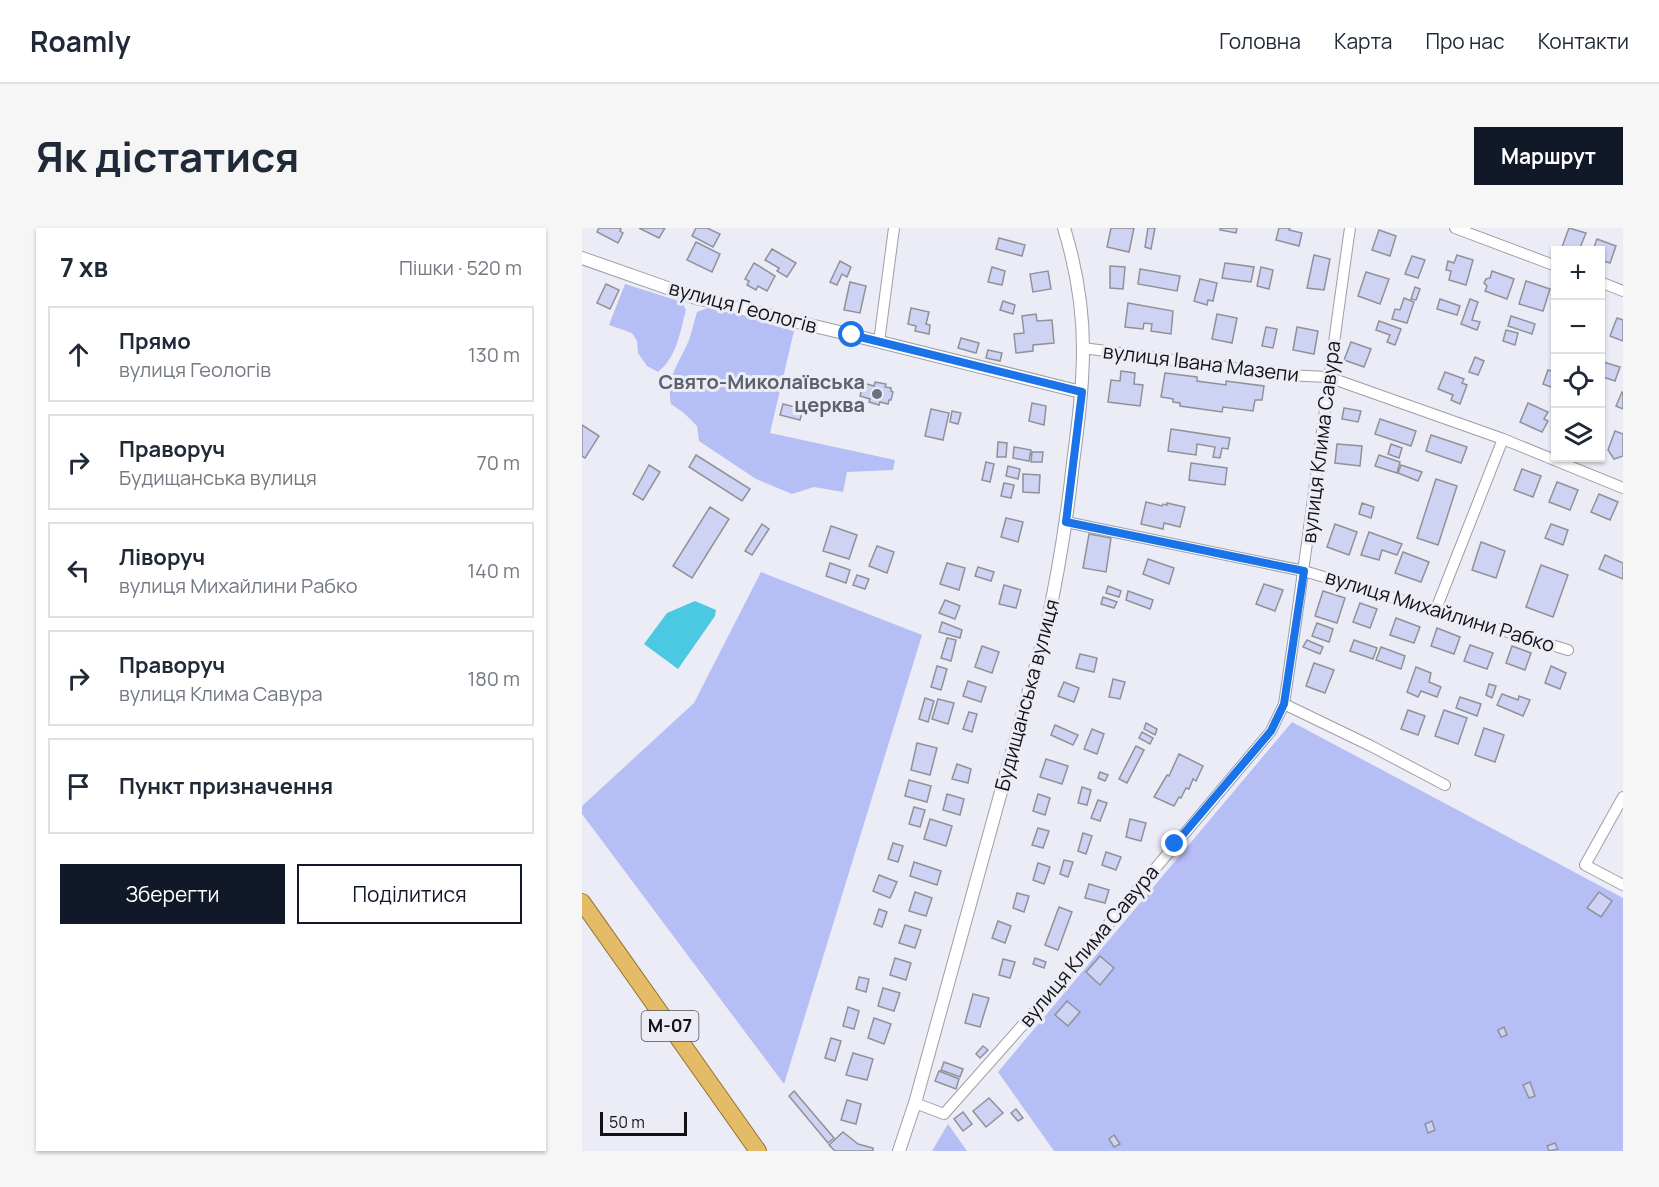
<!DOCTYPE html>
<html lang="uk">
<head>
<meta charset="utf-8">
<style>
  :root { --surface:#fff; --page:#f6f6f7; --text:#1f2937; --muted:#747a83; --line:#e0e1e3; --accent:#111827 }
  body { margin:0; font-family:Manrope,sans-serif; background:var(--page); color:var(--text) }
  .controls { position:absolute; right:18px; top:18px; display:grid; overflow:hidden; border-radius:0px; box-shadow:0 2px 4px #0004 }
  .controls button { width:54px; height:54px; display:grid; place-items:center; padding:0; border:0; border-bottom:2px solid var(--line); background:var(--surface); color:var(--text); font:30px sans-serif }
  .scale { position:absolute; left:18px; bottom:15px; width:87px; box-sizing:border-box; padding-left:6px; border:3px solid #121215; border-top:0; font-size:16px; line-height:21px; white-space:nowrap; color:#121215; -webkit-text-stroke:4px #ebecf5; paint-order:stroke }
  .stop { position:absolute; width:18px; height:18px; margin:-14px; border:4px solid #1a73e8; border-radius:50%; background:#fff }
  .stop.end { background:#1a73e8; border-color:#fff; box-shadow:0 2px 6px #0008 }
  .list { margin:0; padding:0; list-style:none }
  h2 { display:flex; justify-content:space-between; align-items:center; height:78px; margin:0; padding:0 24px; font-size:26px }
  h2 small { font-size:20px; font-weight:400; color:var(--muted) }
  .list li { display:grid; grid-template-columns:39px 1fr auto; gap:18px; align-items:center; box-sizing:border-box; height:96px; margin:0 12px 12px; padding:0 12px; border:2px solid var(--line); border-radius:0px }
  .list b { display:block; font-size:22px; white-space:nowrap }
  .list p { margin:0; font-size:20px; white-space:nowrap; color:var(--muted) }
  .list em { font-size:20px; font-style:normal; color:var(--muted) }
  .actions { display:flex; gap:12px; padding:18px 24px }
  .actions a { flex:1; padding:14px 0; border:2px solid var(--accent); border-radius:0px; text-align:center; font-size:21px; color:var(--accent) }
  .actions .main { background:var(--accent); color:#fff }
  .icon { flex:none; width:33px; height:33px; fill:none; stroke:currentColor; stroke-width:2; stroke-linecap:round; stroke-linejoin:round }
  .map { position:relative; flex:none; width:1041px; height:923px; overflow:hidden; border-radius:0px }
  header { display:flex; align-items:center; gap:36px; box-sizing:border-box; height:84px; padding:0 30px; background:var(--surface); border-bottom:2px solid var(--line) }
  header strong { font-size:28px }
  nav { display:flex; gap:33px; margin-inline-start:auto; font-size:21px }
  .intro { display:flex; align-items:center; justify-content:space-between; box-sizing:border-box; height:144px; padding:0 36px }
  h1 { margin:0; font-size:42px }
  .button { padding:15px 27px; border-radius:0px; background:var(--accent); color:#fff; font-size:21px; font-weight:700 }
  main { display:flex; gap:36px; padding:0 36px }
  aside { flex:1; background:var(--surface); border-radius:0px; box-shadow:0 2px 4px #0004 }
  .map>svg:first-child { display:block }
  .green { fill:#b6bef6 }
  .water { fill:#4bc9e2 }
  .building { fill:#ced3f4; stroke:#909199; stroke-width:1.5 }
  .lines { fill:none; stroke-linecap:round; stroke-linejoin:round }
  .minor-casing { stroke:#9d9ea7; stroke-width:12 }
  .tertiary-casing { stroke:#9d9ea7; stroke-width:14 }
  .trunk-casing { stroke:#967532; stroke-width:18 }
  .minor { stroke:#fff; stroke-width:10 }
  .tertiary { stroke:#fff; stroke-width:12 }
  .trunk { stroke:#e4bc68; stroke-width:16 }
  .route { stroke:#1a73e8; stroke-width:8 }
  .worship-dot { fill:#6b7280; stroke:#ebecf5; stroke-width:2 }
  .labels { text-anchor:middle; stroke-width:6; stroke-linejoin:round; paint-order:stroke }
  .shield { fill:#ebecf5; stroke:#535358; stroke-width:1.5 }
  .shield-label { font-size:18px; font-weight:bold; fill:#121215 }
  .street-label { font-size:20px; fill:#121215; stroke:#ebecf5 }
  .worship-label { font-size:20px; font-weight:bold; fill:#5b616d; stroke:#ebecf5; text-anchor:end }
</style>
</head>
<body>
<header>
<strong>Roamly</strong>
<nav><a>Головна</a><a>Карта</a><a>Про нас</a><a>Контакти</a></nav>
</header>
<div class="intro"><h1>Як дістатися</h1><a class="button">Маршрут</a></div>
<main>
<aside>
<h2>7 хв<small>Пішки · 520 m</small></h2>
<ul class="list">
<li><svg class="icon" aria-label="ahead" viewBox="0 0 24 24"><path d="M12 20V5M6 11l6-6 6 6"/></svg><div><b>Прямо</b><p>вулиця Геологів</p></div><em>130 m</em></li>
<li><svg class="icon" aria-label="right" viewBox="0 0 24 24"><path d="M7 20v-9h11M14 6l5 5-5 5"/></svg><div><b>Праворуч</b><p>Будищанська вулиця</p></div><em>70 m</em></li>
<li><svg class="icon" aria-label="left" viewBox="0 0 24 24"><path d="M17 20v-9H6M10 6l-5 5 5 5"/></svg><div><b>Ліворуч</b><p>вулиця Михайлини Рабко</p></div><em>140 m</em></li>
<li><svg class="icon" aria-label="right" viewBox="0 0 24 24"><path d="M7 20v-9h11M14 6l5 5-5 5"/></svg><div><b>Праворуч</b><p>вулиця Клима Савура</p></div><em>180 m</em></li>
<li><svg class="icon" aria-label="arrive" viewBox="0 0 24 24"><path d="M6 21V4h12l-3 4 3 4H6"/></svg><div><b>Пункт призначення</b></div></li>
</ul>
<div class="actions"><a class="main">Зберегти</a><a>Поділитися</a></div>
</aside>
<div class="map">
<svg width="1041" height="923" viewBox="0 0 1041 923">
  <rect width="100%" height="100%" fill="#ebecf5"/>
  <g class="green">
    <path d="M43 56 100 74 104 82C98 104 95 129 76 144L65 138 56 125 55 113 50 105 27 97Z"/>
    <path d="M128 79 212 103 188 205 313 232 311 242 265 244 261 264 232 259 210 266 174 251 117 213 115 198 102 185 89 176C84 149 97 136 107 112 110 103 112 94 115 84Z"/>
    <polygon points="179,344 340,407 202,856 0,586 0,578 112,475"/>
    <polygon points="710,494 1041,670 1041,923 472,923 416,844"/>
    <polygon points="366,896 385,923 350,923"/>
  </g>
  <polygon class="water" points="113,373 134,382 133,388 96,441 62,416 85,385"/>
  <g class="building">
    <polygon points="17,0 37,0 39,1 38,3 41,5 36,15 15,4"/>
    <polygon points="57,0 83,0 77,10"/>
    <polygon points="114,0 125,0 138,6 131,19 110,8"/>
    <polygon points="529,0 552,0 547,24 525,19"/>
    <polygon points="566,0 573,0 569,21 563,19"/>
    <polygon points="638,0 655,0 654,5 638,2"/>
    <polygon points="697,0 708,0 707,2 720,5 717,18 694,12"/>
    <polygon points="987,0 1004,5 997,22 989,22 980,19"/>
    <polygon points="797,2 814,8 808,28 790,22"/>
    <polygon points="417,10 443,17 440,28 414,21"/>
    <polygon points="1015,11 1034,18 1028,35 1018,32 1018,22 1011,22"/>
    <polygon points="114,14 138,26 130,44 105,32"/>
    <polygon points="190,21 214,35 205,49 195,43 197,40 183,32"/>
    <polygon points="732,27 748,31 742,62 725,60"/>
    <polygon points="875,27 891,32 884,57 867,52 869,43 864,42 866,33 872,35"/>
    <polygon points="830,28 843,32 836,50 823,46"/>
    <polygon points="258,33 269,39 265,49 260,46 255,57 248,54"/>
    <polygon points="172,35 193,48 185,63 176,58 174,62 165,57 167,53 163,51"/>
    <polygon points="643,35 672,39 669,54 640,50"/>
    <polygon points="528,38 543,39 541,61 528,60"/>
    <polygon points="410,39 423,43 420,57 406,54"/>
    <polygon points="679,39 691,42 687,61 675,58"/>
    <polygon points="558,41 598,48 595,63 556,56"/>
    <polygon points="466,43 469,61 451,64 448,46"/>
    <polygon points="910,43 932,51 925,71 903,63 905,58 902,55 904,51 908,50"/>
    <polygon points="784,44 807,51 798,76 776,68"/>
    <polygon points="618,51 635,55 631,73 626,72 625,77 612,73"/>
    <polygon points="944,53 968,61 961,83 937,76"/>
    <polygon points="268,54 284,58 278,85 262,82"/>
    <polygon points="24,56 37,62 28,81 15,75"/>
    <polygon points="833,59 838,61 834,72 829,71"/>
    <polygon points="822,70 832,74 825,95 810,91 813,81 818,82"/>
    <polygon points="858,71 878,78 875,87 855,81"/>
    <polygon points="888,71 896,74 890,92 898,94 895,102 879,96"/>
    <polygon points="421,73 433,77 431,86 418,82"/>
    <polygon points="546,75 591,83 589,106 569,103 570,96 562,95 561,101 543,99"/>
    <polygon points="329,80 347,84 344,96 348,97 347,106 333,103 334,98 326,96"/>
    <polygon points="454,86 455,93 470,92 472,115 451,117 451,123 434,125 432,106 442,105 440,88"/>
    <polygon points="635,86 655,90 650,115 630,111"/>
    <polygon points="929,88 953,96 950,106 926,98"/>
    <polygon points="1035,90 1041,92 1041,113 1028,108"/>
    <polygon points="797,93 819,101 813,117 805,114 808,107 794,102"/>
    <polygon points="684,99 695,101 691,120 680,118"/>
    <polygon points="715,99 736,103 732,126 711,122"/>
    <polygon points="924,102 936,105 933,117 921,113"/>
    <polygon points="379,110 397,115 394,125 376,120"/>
    <polygon points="769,114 789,121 782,139 762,132"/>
    <polygon points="406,122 420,125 418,133 404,130"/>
    <polygon points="893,129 902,133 896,147 887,144"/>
    <polygon points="1018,133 1038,139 1033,153 1018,148"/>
    <polygon points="966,142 974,144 974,161 961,156"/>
    <polygon points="539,143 553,145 552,156 561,157 558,178 526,174 529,152 538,153"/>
    <polygon points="863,144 882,151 880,155 885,157 878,176 869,172 871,167 856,161"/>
    <polygon points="583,145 615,149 615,153 644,157 644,153 682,158 680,172 673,172 671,183 641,179 640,184 598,178 598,175 591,174 591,171 579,169"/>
    <polygon points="293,154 304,156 303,159 309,160 309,163 311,164 309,172 307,172 306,176 298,174 297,177 287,174 288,171 278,168 281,155 292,158"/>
    <polygon points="1040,164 1041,165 1041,181 1034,178"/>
    <polygon points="450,175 464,178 462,197 447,193"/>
    <polygon points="946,175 966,184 962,191 966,193 960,204 938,194"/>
    <polygon points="201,176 221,181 218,192 198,187"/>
    <polygon points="762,180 779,183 776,194 760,191"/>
    <polygon points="349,181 367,185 361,212 343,208"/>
    <polygon points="370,183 379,185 376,196 368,194"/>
    <polygon points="798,191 834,203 829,218 793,206"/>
    <polygon points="0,197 17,208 3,230 0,228"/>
    <polygon points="589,201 648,210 646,221 640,220 638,230 631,229 633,219 615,216 614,227 586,223"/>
    <polygon points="1033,203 1041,206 1041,228 1032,231 1026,222"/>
    <polygon points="849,207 885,219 879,235 844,223"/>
    <polygon points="416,214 425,215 424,229 415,229"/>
    <polygon points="755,216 780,218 778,238 753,235"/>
    <polygon points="809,216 820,220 817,230 806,226"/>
    <polygon points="432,219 449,222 447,233 431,230"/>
    <polygon points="450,224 461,224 460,234 449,234"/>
    <polygon points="114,227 168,261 160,273 107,239"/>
    <polygon points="797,227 818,234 815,245 793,238"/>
    <polygon points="404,234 412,236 408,254 400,252"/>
    <polygon points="609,235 645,240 643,257 607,252"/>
    <polygon points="67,237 78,244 61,272 51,266"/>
    <polygon points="819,237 840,244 836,253 816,245"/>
    <polygon points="426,238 438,241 436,251 424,248"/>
    <polygon points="940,241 959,248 951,269 932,262"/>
    <polygon points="441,246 458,247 457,265 441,264"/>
    <polygon points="854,251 875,258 856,317 835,310"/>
    <polygon points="975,254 996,262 988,282 967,274"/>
    <polygon points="422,255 432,257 429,270 419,268"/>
    <polygon points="1017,266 1036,274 1028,292 1009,284"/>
    <polygon points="564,274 580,278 581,276 585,277 585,275 603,279 598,299 582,295 581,301 559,296"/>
    <polygon points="780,275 792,279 789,290 777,286"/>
    <polygon points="128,279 147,291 110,350 91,338"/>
    <polygon points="424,290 441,294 436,314 419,309"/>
    <polygon points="180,296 187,301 170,327 163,323"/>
    <polygon points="753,296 775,304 767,327 745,319"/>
    <polygon points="969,296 986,302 981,317 963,310"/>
    <polygon points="249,298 275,307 267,331 241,323"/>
    <polygon points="787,304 820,316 815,327 800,322 797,332 779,327"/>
    <polygon points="507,306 529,310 524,344 501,340"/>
    <polygon points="899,314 923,323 914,350 890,342"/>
    <polygon points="295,318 312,324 305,345 287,338"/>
    <polygon points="821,324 847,334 839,354 813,345"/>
    <polygon points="1023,327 1041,335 1041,351 1017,341"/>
    <polygon points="566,331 592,340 587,356 561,346"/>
    <polygon points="248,335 268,342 264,355 244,348"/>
    <polygon points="365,335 383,340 377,362 358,356"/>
    <polygon points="959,337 986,347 971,389 944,379"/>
    <polygon points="396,339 412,344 409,353 393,348"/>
    <polygon points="275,347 287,351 283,361 271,357"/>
    <polygon points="682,356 701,362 693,383 674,376"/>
    <polygon points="422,357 439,362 434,380 417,376"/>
    <polygon points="526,358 539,363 537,369 524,365"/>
    <polygon points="546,363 571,372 568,381 544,372"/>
    <polygon points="741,363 763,370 755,395 733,388"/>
    <polygon points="521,369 535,374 532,380 519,376"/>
    <polygon points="363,372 378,378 373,391 357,385"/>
    <polygon points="778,375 795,381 788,400 771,394"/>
    <polygon points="814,390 838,399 832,415 808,407"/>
    <polygon points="360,394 380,402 378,410 357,404"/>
    <polygon points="735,395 751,401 747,414 730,408"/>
    <polygon points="855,400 878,409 872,426 849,418"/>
    <polygon points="365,410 374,412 369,433 359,430"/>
    <polygon points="725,412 741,419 738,426 721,419"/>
    <polygon points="772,412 795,420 791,431 768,423"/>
    <polygon points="888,417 911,425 905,441 882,433"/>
    <polygon points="400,418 417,424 410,445 393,439"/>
    <polygon points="930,418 949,425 943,442 924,435"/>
    <polygon points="799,419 823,428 819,441 794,432"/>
    <polygon points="498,426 515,430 512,444 494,440"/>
    <polygon points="732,435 752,442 743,465 724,458"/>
    <polygon points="355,438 365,441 359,462 349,459"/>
    <polygon points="969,438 984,445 978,461 963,455"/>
    <polygon points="834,439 849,445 847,454 859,459 855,469 839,463 836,469 825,464"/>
    <polygon points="531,451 543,454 538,471 527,469"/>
    <polygon points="386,453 404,459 399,474 381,468"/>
    <polygon points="482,454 497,460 492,474 476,468"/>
    <polygon points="907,456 914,458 910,470 904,467"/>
    <polygon points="920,466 936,472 937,468 948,472 941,488 915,477"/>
    <polygon points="878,469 899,476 895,488 874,480"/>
    <polygon points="343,470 352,473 346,494 337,491"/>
    <polygon points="356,471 372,475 366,496 350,491"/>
    <polygon points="826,482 843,488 836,507 819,501"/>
    <polygon points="862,482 885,490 876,516 853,508"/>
    <polygon points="387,484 395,486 390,504 381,501"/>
    <polygon points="564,495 575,501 573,507 562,501"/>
    <polygon points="473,497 496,507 491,517 469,507"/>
    <polygon points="902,500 922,507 913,534 893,527"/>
    <polygon points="510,501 522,506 515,526 502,521"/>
    <polygon points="560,504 571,510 568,516 557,510"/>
    <polygon points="335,515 355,520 348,547 329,542"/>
    <polygon points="554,518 562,522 545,555 537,551"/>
    <polygon points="597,526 621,538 614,553 611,551 607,561 604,560 599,570 597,569 592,578 572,569 585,547 587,548"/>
    <polygon points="464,531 486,538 480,556 458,549"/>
    <polygon points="375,536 389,541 386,555 370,551"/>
    <polygon points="518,544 526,547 523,553 516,550"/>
    <polygon points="327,552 349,558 345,574 323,568"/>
    <polygon points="500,559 509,562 505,577 496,575"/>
    <polygon points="365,566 382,571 378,587 361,582"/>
    <polygon points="456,566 468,570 463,587 451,583"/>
    <polygon points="516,572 525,575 518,593 509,590"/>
    <polygon points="332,579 343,582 338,599 327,596"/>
    <polygon points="348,591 370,598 364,618 342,611"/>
    <polygon points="548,591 564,595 559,613 544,609"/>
    <polygon points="456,600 467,603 461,620 450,617"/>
    <polygon points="501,605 510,608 504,626 496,623"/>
    <polygon points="311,615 321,618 316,634 306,631"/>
    <polygon points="524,624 539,629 534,642 520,637"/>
    <polygon points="482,632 491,634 486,649 478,646"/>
    <polygon points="332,634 359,643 355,657 328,648"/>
    <polygon points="456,635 468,639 462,656 451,652"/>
    <polygon points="297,647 315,654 308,670 291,663"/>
    <polygon points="507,656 527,662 523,675 503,670"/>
    <polygon points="333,664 350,670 344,688 327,683"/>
    <polygon points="1017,664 1030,673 1019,689 1005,680"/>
    <polygon points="435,665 447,668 442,684 431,680"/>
    <polygon points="477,679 490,684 476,722 463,717"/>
    <polygon points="297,681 305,684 300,699 292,696"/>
    <polygon points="416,693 429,698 423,715 410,710"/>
    <polygon points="323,697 339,702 333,720 317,715"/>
    <polygon points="518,728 532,740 518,757 504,744"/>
    <polygon points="313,730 329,735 324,752 308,747"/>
    <polygon points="453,730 464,734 462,740 451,736"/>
    <polygon points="421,731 433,734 428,750 417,747"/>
    <polygon points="277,749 287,751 284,764 274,761"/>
    <polygon points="301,760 318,765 312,783 296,778"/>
    <polygon points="391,766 407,770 398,799 383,795"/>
    <polygon points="485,773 498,784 486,798 473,787"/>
    <polygon points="266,779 277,783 272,801 261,798"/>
    <polygon points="292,790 309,796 302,816 286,810"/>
    <polygon points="922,799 925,807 919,809 916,802"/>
    <polygon points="249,810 259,813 253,833 243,830"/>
    <polygon points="401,818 406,822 398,830 394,826"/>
    <polygon points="271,825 291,831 285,852 264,847"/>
    <polygon points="362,834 381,841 378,849 359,842"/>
    <polygon points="357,843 377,851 374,861 353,853"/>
    <polygon points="948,854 953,868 947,870 941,857"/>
    <polygon points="212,863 252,910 246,915 207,868"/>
    <polygon points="407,870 421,885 404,899 391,883"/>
    <polygon points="265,872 279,876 274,896 259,892"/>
    <polygon points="434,881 441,890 436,893 429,885"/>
    <polygon points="381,884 390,896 381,903 372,891"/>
    <polygon points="850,893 853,902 846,905 843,896"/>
    <polygon points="261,904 276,916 291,920 291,923 253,923 247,917"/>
    <polygon points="532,907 538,916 532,919 527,911"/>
    <polygon points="973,915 976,921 967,923 965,918"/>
  </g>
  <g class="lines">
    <g class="minor-casing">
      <g id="minor">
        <polyline points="873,0 974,38"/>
        <polyline points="1018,54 1041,63"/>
        <polyline points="297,114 312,0"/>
        <polyline points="501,120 704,147 746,149 921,211 1041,260"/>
        <polyline points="484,294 722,343 986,422"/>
        <polyline points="854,381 921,211"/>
        <polyline points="702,476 789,518 863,557"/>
        <polyline points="1041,569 1003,637 1041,657"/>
        <path d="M333 875 362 886 454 782 689 503 702 476C726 318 745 159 768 0"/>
      </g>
    </g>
    <g class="tertiary-casing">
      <g id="tertiary">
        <polyline points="0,30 114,70 270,107 499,164"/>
        <path d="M317 923 333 875 464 401C476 346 485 291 491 235 496 197 501 159 501 121 501 80 494 39 482 0"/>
      </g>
    </g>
    <g class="trunk-casing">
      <polyline id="trunk" points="0,674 176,923"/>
    </g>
    <use href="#minor" class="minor"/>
    <use href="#tertiary" class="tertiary"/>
    <use href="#trunk" class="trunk"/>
  </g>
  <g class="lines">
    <polyline class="route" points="270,107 500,164 484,294 722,343 702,476 689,503 593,616"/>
  </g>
  <circle class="worship-dot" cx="295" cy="166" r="6"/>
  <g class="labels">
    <rect class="shield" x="59.5" y="783" width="57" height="30" rx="4.5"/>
    <g class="shield-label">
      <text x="88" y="804">М-07</text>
    </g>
    <g class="street-label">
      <text transform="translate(161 79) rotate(15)" y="7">вулиця Геологів</text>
      <text transform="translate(619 135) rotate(7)" y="7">вулиця Івана Мазепи</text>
      <text transform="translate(739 214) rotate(-83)" y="7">вулиця Клима Савура</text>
      <text transform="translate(858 383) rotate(17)" y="7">вулиця Михайлини Рабко</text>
      <text transform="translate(445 467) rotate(-75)" y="7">Будищанська вулиця</text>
      <text transform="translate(507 718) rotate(-50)" y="7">вулиця Клима Савура</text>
    </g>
    <g class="worship-label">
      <text x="283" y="161">Свято-Миколаївська<tspan x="283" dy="23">церква</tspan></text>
    </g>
  </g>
</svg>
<div class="controls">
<button>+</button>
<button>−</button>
<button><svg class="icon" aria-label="locate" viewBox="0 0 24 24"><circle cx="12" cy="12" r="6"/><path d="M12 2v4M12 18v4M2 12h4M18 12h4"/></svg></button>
<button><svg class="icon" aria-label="layers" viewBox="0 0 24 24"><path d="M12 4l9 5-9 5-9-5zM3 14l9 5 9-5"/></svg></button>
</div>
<div class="scale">50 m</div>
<div class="stop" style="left:270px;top:107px"></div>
<div class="stop end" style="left:593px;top:616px"></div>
</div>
</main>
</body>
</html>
